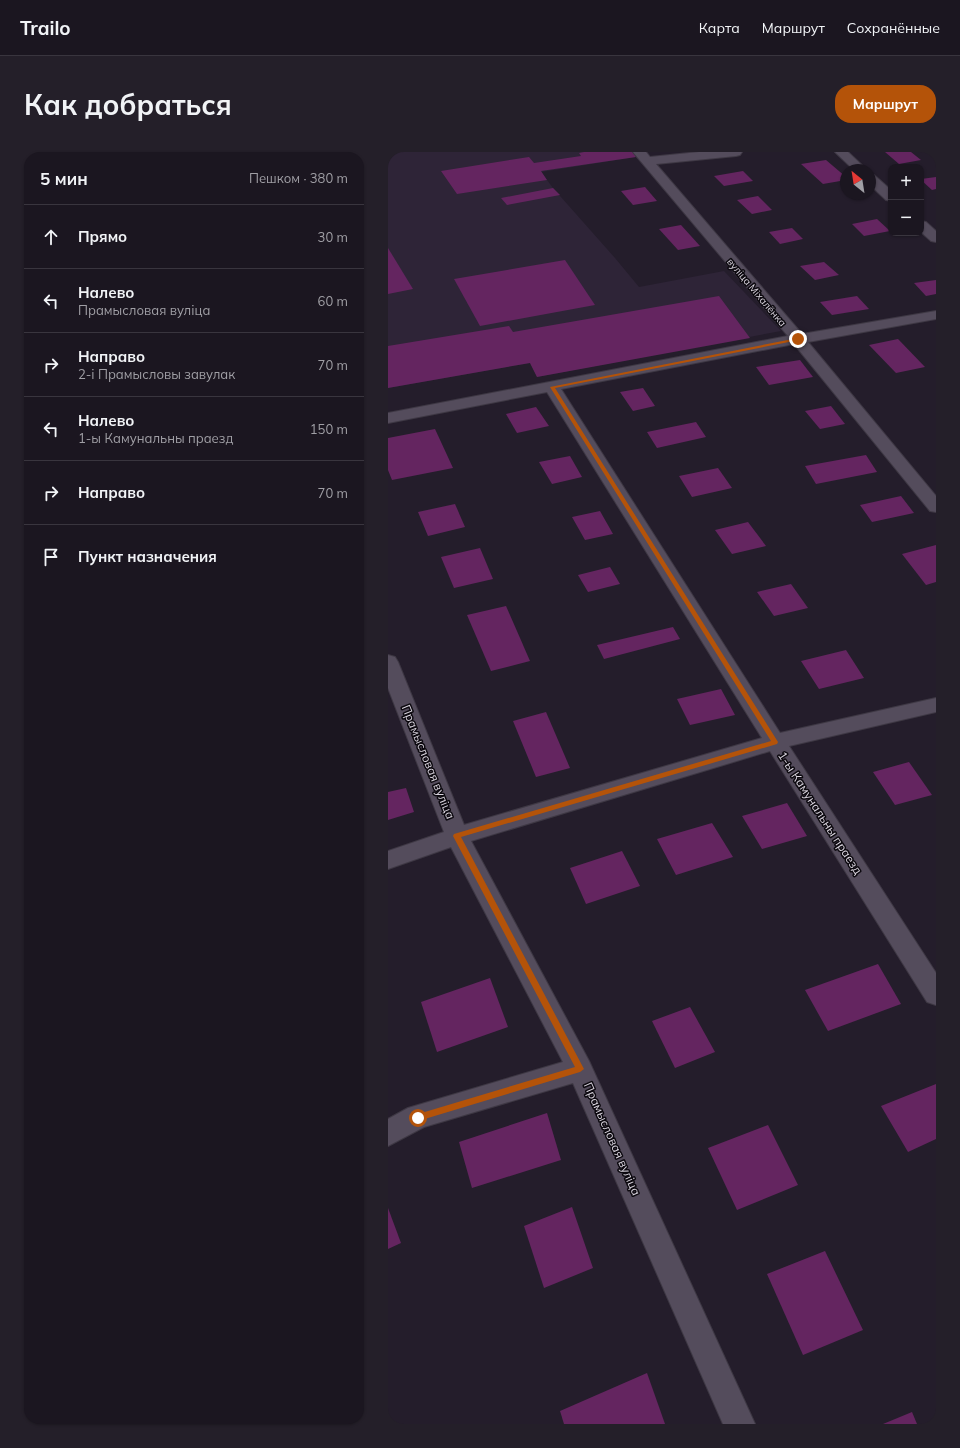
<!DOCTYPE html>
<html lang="ru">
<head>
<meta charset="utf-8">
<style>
  :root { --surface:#1b1620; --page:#241f29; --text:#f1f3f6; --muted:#a09fa5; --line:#39353e; --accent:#b45309 }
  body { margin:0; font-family:Mulish,sans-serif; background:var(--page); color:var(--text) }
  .controls { position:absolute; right:12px; top:12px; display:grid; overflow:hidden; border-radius:8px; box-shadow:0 1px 3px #0004 }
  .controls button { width:36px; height:36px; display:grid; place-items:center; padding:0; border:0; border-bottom:1px solid var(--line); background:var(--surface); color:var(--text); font:20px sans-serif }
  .compass { position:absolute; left:452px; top:12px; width:36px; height:36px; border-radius:50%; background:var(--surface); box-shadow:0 1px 3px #0004; rotate:330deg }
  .stop { position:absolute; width:12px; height:12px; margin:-9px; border:3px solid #b45309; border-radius:50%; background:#fff }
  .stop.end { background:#b45309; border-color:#fff; box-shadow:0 1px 4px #0008 }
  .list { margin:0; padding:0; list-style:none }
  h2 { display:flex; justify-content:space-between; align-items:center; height:52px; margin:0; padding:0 16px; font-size:17px }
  h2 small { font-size:13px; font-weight:400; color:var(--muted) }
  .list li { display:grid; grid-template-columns:26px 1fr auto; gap:12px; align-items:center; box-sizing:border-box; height:64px; padding:0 16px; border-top:1px solid var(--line) }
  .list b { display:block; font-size:15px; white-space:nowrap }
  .list p { margin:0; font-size:13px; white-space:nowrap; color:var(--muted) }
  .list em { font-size:13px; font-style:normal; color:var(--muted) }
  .icon { flex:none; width:22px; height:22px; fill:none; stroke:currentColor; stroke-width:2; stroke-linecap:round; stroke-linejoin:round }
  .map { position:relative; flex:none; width:548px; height:1272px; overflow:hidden; border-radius:16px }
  header { display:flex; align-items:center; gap:24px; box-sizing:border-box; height:56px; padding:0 20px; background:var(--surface); border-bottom:1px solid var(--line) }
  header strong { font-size:19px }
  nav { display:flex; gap:22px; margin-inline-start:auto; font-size:14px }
  .intro { display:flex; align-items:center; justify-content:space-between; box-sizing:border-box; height:96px; padding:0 24px }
  h1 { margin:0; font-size:28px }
  .button { padding:10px 18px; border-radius:16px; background:var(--accent); color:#fff; font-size:14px; font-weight:700 }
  main { display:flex; gap:24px; padding:0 24px }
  aside { flex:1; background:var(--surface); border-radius:16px; box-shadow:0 1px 3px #0004 }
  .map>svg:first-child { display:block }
  .built { fill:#2e2437 }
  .building { fill:#642560 }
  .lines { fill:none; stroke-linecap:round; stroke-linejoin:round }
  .minor-casing { stroke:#3e3844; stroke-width:2 }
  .minor { fill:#544c5c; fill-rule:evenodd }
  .route { fill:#b45309 }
  .labels { text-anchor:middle; stroke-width:3; stroke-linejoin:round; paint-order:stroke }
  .far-street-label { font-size:10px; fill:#dad5df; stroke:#0c090f }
  .street-label { font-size:12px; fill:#dad5df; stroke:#0c090f }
</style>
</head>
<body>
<header>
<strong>Trailo</strong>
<nav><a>Карта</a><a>Маршрут</a><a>Сохранённые</a></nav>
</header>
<div class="intro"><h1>Как добраться</h1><a class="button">Маршрут</a></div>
<main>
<aside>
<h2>5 мин<small>Пешком · 380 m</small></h2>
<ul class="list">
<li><svg class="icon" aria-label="ahead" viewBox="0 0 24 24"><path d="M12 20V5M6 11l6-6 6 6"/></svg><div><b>Прямо</b></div><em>30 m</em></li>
<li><svg class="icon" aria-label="left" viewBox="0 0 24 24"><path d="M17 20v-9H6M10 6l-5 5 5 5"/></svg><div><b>Налево</b><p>Прамысловая вуліца</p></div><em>60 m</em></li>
<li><svg class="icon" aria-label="right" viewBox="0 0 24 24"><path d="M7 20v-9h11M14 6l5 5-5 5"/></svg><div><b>Направо</b><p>2-і Прамысловы завулак</p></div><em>70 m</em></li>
<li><svg class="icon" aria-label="left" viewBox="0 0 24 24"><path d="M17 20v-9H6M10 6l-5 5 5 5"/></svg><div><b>Налево</b><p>1-ы Камунальны праезд</p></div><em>150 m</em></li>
<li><svg class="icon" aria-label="right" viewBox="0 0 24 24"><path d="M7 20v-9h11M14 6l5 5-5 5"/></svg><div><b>Направо</b></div><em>70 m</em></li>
<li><svg class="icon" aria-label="arrive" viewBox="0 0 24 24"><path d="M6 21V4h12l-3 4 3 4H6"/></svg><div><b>Пункт назначения</b></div></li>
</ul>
</aside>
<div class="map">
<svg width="548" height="1272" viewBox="0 0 548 1272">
  <rect width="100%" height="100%" fill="#241d2b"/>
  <polygon class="built" points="0,0 245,0 248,5 153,20 165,36 227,106 251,135 336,119 393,179 149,225 142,211 0,236"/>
  <g class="building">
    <polygon points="196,0 245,0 248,5 153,19 159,28 69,42 53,19 141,5 146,11 193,4 191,1"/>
    <polygon points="497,0 523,0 533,8 511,12"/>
    <polygon points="438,8 458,25 458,28 435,32 413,12"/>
    <polygon points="355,19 365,29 336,34 326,24"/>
    <polygon points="548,25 548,37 544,38 533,28 533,27"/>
    <polygon points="257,35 269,49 245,53 233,39"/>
    <polygon points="165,36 172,43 119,53 113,46"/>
    <polygon points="370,44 384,58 364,62 349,48"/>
    <polygon points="489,67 502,79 476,84 464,72"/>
    <polygon points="293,73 312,94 290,98 271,77"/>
    <polygon points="404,76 415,87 392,92 381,80"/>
    <polygon points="0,96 25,137 0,142"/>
    <polygon points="177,108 207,153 92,174 66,127"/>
    <polygon points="436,110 451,123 427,128 412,114"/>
    <polygon points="548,128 548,142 538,144 526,131"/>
    <polygon points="331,144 362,186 149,225 142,211 0,236 0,194 121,174 125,180"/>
    <polygon points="469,144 481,157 444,163 432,150"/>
    <polygon points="510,187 537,215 508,221 481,193"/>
    <polygon points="412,208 425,225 381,233 368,215"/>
    <polygon points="255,236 267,254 245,259 232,240"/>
    <polygon points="443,254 457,272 432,277 417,259"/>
    <polygon points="148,255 161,274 129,281 118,262"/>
    <polygon points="308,270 318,285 269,296 259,280"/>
    <polygon points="47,277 65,316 4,328 0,318 0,286"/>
    <polygon points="478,303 489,320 428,332 417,314"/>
    <polygon points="182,304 194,325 164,332 151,310"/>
    <polygon points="330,316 344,336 304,345 291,324"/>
    <polygon points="513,344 526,361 484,370 472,353"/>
    <polygon points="67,352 77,375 40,384 30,360"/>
    <polygon points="212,359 225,382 197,388 184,365"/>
    <polygon points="360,370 378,394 344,402 327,378"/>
    <polygon points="548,393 548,430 538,433 514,402"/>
    <polygon points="92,396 105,427 66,436 53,405"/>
    <polygon points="222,415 232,432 200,440 190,423"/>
    <polygon points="403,432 420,456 386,464 369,440"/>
    <polygon points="118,454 142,509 103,519 79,463"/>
    <polygon points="285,475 292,487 216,507 209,493"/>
    <polygon points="458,498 476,526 431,537 413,509"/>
    <polygon points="333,537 347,563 302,573 289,547"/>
    <polygon points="158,560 182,616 148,625 125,569"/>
    <polygon points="521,610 544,643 507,653 485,620"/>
    <polygon points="18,636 26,660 0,668 0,640"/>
    <polygon points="399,651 419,684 374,697 354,664"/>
    <polygon points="324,671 345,705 288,723 269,687"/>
    <polygon points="234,699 252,734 198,752 182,716"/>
    <polygon points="490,812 513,852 440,879 417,838"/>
    <polygon points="102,826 120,875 49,900 33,850"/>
    <polygon points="302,855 327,900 287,916 264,869"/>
    <polygon points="548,932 548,987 520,1000 493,954"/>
    <polygon points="159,961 173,1008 84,1036 71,990"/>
    <polygon points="380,973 410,1033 349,1058 320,996"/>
    <polygon points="184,1055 205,1116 156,1136 136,1074"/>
    <polygon points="0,1056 13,1091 0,1097"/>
    <polygon points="437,1099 475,1178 415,1203 379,1122"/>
    <polygon points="259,1221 277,1272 176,1272 172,1259"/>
    <polygon points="524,1260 529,1272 495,1272"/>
  </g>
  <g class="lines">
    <g class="minor-casing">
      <g id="minor">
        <polygon points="245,0 258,0 262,5 311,0 354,0 352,3 348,4 268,12 414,182 548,159 548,167 420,190 548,344 548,360 542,359 406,192 173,237 392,581 548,546 548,560 401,594 548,821 548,853 539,850 382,599 83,689 201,909 367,1272 335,1272 185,931 36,975 0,994 0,967 20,956 175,910 63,695 0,717 0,699 56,680 0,536 0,503 7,505 10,510 76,673 374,586 159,240 0,271 0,261 400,184"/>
        <polygon points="447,0 460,0 479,18 466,18"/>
        <polygon points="482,22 486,23 503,38 503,49 498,48 482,33"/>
        <polygon points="533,69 538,70 548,79 548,90 543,89 533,80"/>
      </g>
    </g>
    <use href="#minor" class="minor"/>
  </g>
  <polygon class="route" points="410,186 411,188 167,236 390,590 389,592 73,685 196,917 192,920 30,969 27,968 27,963 30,962 187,915 65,684 66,682 383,589 162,235"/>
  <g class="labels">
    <g class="far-street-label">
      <text transform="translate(369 140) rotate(50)" y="4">вуліца Міхалёнка</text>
    </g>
    <g class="street-label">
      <text transform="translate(40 610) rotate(68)" y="4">Прамысловая вуліца</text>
      <text transform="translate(432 661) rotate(57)" y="4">1-ы Камунальны праезд</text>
      <text transform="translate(224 987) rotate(66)" y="4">Прамысловая вуліца</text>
    </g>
  </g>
</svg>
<div class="controls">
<button>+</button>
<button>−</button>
</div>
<svg class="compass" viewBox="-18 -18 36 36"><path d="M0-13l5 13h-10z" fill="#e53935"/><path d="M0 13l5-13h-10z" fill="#a09fa5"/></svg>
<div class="stop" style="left:30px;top:966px"></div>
<div class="stop end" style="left:410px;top:187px"></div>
</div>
</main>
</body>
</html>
